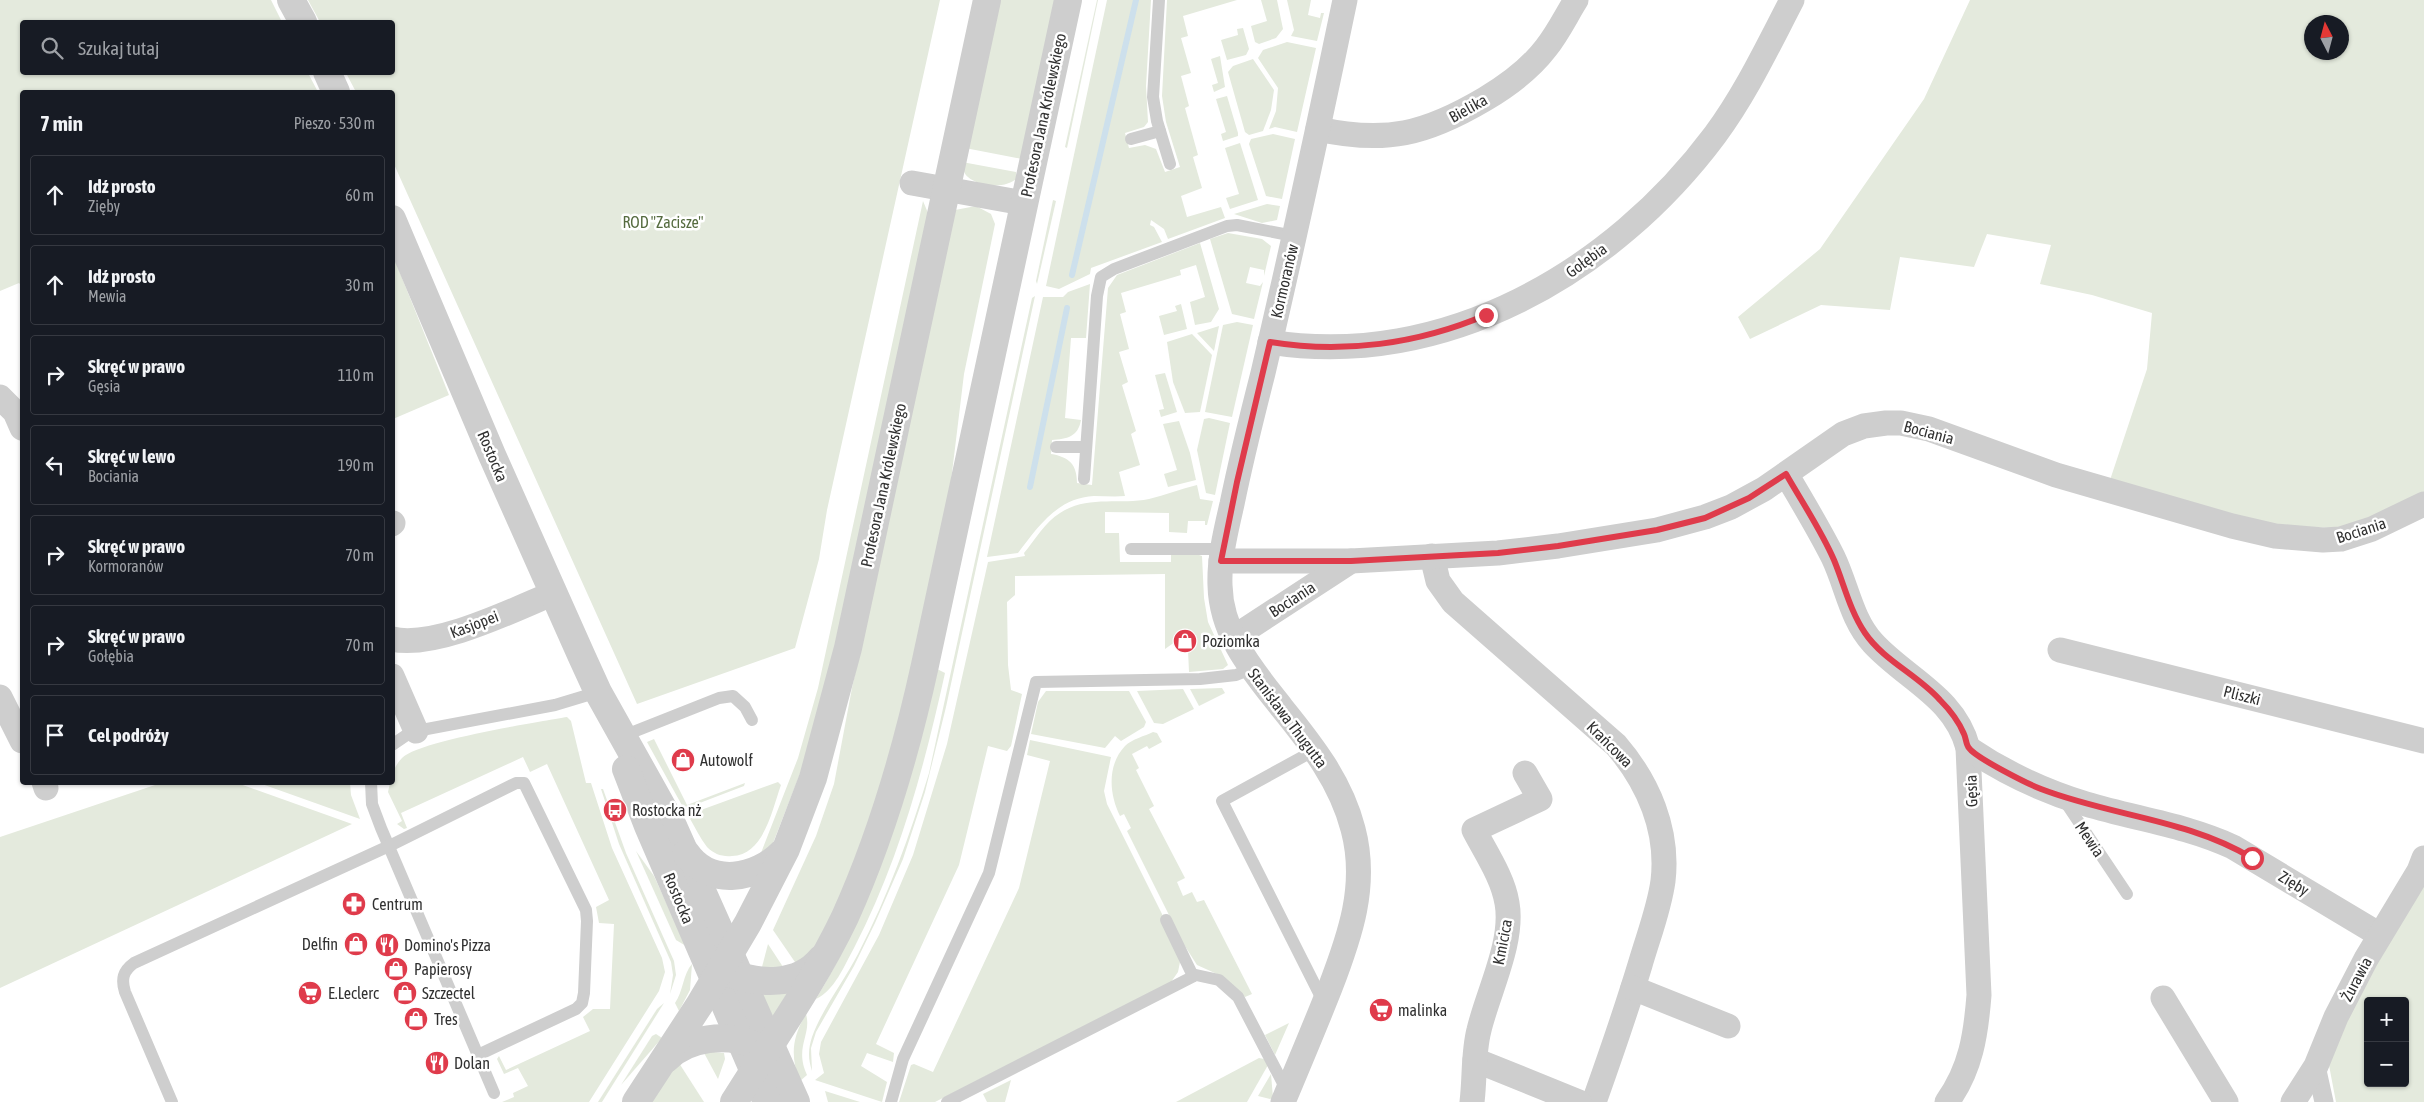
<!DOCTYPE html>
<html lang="pl">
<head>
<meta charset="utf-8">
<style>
  :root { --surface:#171b24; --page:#20242c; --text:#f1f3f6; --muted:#9ea1a6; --line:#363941 }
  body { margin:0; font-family:"Asap Condensed",sans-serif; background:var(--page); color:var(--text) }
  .controls { position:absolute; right:15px; bottom:15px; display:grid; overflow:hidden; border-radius:5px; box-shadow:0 1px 4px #0004 }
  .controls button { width:45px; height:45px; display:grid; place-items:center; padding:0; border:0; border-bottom:1px solid var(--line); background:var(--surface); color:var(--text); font:25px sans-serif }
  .compass { position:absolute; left:2304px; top:15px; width:45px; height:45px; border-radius:50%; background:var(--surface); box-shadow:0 1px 4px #0004; rotate:354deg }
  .stop { position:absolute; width:15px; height:15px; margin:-11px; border:4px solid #df3b4b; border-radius:50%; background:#fff }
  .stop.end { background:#df3b4b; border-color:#fff; box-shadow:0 1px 5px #0008 }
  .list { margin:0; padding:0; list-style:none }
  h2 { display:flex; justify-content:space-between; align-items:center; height:65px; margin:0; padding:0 20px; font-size:21px }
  h2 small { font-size:16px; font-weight:400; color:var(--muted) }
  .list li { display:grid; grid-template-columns:32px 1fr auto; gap:15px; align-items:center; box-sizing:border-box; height:80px; margin:0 10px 10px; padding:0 10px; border:1px solid var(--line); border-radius:5px }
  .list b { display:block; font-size:19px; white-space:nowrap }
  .list p { margin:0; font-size:16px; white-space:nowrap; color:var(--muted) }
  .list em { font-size:16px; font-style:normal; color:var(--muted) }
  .icon { flex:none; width:28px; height:28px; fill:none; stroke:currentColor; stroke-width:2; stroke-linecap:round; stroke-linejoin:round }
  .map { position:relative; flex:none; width:2424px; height:1102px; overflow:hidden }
  .search { position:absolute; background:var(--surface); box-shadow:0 1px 4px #0004; left:20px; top:20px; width:375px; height:55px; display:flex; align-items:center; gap:12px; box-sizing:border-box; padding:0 18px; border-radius:5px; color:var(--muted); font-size:19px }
  .panel { position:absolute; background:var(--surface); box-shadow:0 1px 4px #0004; left:20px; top:90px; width:375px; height:695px; border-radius:5px }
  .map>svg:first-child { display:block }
  .green { fill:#e4eadd; fill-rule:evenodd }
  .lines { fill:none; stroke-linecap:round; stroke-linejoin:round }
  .stream { stroke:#cde0ec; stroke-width:6 }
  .service { stroke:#cecece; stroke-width:12 }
  .pedestrian { stroke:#cecece; stroke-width:19 }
  .minor { stroke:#cecece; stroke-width:25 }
  .tertiary { stroke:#cecece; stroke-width:28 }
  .route { stroke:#df3b4b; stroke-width:6 }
  .labels { text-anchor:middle; stroke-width:5; stroke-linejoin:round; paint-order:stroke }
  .street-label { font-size:16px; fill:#313131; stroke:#fff }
  .park-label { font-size:16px; fill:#556b3f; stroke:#fff }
  .poi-label { font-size:16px; fill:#313131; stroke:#fff; text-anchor:start }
</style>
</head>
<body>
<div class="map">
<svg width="2424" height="1102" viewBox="0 0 2424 1102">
  <rect width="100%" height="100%" fill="#fff"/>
  <g class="green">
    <polygon points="0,0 271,0 282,22 22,22 22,72 308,73 318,92 22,92 22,286 19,283 0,291"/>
    <polygon points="308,0 940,0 827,510 819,559 795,648 637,704 393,162 392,92 356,92 346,73 392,72 392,22 320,22"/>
    <polygon points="996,0 1056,0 1022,159 965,148"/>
    <polygon points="1097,0 1098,0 1067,148 1065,147"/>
    <polygon points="1107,0 1151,0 1146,86 1148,122 1144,127 1125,133 1129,148 1145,145 1156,149 1165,172 1180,167 1166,122 1162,96 1167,0 1237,0 1183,16 1188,36 1181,38 1191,73 1181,76 1189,106 1185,108 1198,155 1193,157 1202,188 1181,196 1187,217 1221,207 1225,218 1168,239 1164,229 1151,220 1150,225 1154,227 1162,242 1091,268 1090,274 1059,289 1046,286"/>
    <polygon points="1261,0 1277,0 1283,29 1276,38 1259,44 1255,42 1251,26 1267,21"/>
    <polygon points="1287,0 1311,0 1308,15 1320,18 1321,13 1324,13 1317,41 1291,36 1294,30"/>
    <path d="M1970 0H2424V496L2358 528 2266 527 2109 483 2147 369 2152 313 2092 295 2040 284 2051 245 1987 234 1974 267 1900 257 1890 310 1821 305 1750 339 1738 317 1820 249 1924 99ZM2312 22H2342V52H2312Z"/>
    <polygon points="1243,28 1249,49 1246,55 1227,60 1221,40 1238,35 1237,29"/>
    <polygon points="1287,42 1316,48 1297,132 1275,127 1269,129 1276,111 1278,88 1258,58 1263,50"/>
    <polygon points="1220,56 1225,87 1214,92 1212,85 1218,83 1211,59"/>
    <polygon points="1253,59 1274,90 1271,110 1263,131 1249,135 1245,132 1228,72 1233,66"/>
    <polygon points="1227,96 1238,133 1238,136 1223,141 1221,134 1226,132 1216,99"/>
    <polygon points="1273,134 1295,139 1282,199 1266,196 1249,144 1251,139"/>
    <polygon points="1240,143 1258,200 1230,209 1226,198 1239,194 1225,148"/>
    <path d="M962 162 1016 172 1017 178C1007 189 979 187 968 177 963 173 963 167 962 162Z"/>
    <polygon points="1053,200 1056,201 1037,284 1036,281"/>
    <polygon points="923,201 928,213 835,648 805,761 773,843 759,858 798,758 818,688"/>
    <polygon points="1267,204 1280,206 1277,220 1262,223 1234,214"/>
    <polygon points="976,206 991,214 995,224 964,374 951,481 910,675 877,803 838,902 815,947 797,965 773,930 816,836 834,784 852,688 955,210"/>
    <polygon points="1228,233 1262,239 1271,246 1264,276 1264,270 1250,267 1246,283 1260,286 1263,282 1254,319 1232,314 1210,239"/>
    <path d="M1200 243 1219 309 1211 322 1195 325 1190 302 1205 297 1196 265 1180 270 1181 275 1121 293 1126 312 1120 314 1129 349 1119 352 1128 382 1122 385 1136 431 1131 434 1140 465 1119 472 1125 496C1115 497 1104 496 1094 496 1057 498 1038 527 1018 553L987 557 1043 297H1063L1068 292 1090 284 1086 338H1071L1065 418 1081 420C1078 437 1067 439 1052 440L1051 454C1069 457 1077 464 1077 483L1092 485 1108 288 1117 275Z"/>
    <polygon points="392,253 449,395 393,419 392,419"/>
    <path d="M1035 296 946 707 925 792 903 859 875 923 854 966 816 1032 811 1048 812 1071C808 1059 808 1049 812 1037 822 1009 844 981 858 954 888 896 910 835 929 773L1032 298Z"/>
    <polygon points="1181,304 1187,329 1164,335 1159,316 1177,311 1175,306"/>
    <polygon points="1237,322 1253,325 1232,417 1205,412 1223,325"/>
    <polygon points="1219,326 1214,351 1197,333"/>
    <polygon points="1192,334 1212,355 1200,412 1185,413 1173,382 1167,342"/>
    <polygon points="1165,373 1177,412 1161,417 1159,410 1164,409 1155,375"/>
    <polygon points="1209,418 1230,423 1215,495 1206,493 1197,450 1204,419"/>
    <polygon points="1179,421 1190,453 1196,480 1168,487 1164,474 1177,470 1163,424"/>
    <path d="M1197 485 1200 499 1213 501 1207 525H1205V521H1188L1187 533 1169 532V513L1105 512V533H1119L1120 562H1171V554H1196L1202 556 1204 598 1208 622 1228 665 1223 669 1189 672 1188 650 1197 642 1189 632 1165 649V574L1015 576V595L1007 602 1008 665 1011 690 1022 694 1011 746 1007 751 988 746 959 865 876 1044 894 1053 893 1062 867 1053 861 1066 887 1082 882 1102 815 1080 824 1073 819 1054 821 1042 879 935 913 855 947 744 988 562 1025 556 1024 553C1035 540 1045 522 1060 513 1087 495 1119 505 1149 499 1165 495 1181 489 1197 485Z"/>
    <path d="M937 669 945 673C924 768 899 861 854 948 844 966 835 990 816 999 878 897 911 785 937 669Z"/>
    <polygon points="1222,688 1225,693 1199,706 1190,689"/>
    <polygon points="1183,689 1194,709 1163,724 1154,723 1137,691"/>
    <polygon points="1046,691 1129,691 1146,722 1144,727 1121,741 1115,736 1105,748 1031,734 1038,702"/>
    <path d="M567 717 571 721 586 783H591L612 848 662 958 665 972 659 991 589 1102H502L514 1097 513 1093 528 1086 518 1068 504 1074 497 1059 499 1056 506 1070 590 1031 583 1017 593 1009H610L614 924 599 923 596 907 609 900 547 764 530 772 523 757 401 813 407 828 404 829 397 824 402 821 388 792 390 783 392 782C392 773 395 765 402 758 418 741 538 722 567 717Z"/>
    <path d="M1153 732 1157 733 1162 742 1149 749 1147 746 1132 754 1139 768 1136 770 1154 806 1149 809 1185 878 1177 882 1183 896 1192 892 1197 902 1204 900 1252 994 1245 997 1217 974 1197 965 1183 943 1127 831 1131 828 1124 814 1120 816C1109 794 1107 765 1125 746 1132 739 1145 736 1153 732Z"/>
    <polygon points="654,739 687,805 745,783 744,786 684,809 647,742"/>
    <polygon points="1030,740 1111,757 1104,791 1107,804 1165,920 1180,962 1178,972 1171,982 935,1102 899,1102 911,1065 914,1064 933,1072 1019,888 1050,761 1027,755"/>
    <polygon points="164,782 237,783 352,824 0,988 0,837"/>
    <path d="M778 782 781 785C772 810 764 855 732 856 722 857 714 854 707 847 700 838 695 827 689 817L690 814Z"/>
    <polygon points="259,783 350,783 351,795 360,819"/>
    <polygon points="601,789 603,789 626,853 674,961 676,975 670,994 673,975 671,962 619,844"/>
    <polygon points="636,851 654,876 686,946 676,940"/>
    <path d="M2424 877V1102H2336L2328 1060 2371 966ZM2368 1001H2405V1083H2368Z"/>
    <polygon points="768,944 785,970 762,967"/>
    <path d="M692 964 690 990 679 1011 675 1003C683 992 683 974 692 964Z"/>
    <polygon points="790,988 773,1017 761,992"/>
    <polygon points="664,1003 602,1102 598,1102 657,1009"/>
    <path d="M806 1014C812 1035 794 1047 807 1075L800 1081C790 1057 792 1037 806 1014Z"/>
    <polygon points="1289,1023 1275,1055 1265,1035"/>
    <polygon points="656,1034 662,1038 621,1085 652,1036"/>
    <polygon points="703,1051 724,1053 725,1059 718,1079"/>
    <polygon points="1259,1058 1264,1059 1268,1065 1247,1102 1176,1102"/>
    <polygon points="679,1063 704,1102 651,1102 675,1067"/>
    <polygon points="1271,1074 1273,1098 1270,1099 1258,1096"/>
    <polygon points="1011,1080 1005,1102 987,1102 983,1094"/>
    <polygon points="825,1091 860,1102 828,1102"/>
  </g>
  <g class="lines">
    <g class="stream">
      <polyline points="1072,275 1136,0"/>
      <polyline points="1030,487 1067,308"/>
    </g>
    <g class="service">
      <polyline points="1159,0 1153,97 1157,121 1170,164"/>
      <polyline points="1131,139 1160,131"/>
      <polyline points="1056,447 1086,447"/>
      <polyline points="1084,479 1097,296 1101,277 1114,269 1227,226 1237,225 1294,236"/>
      <polyline points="1131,549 1223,549"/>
      <polyline points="623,736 719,698 733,696 745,707 752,720"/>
      <polyline points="392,745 411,732 555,705 598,692"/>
      <polyline points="1315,750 1222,801 1324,1003"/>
      <polyline points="371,782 372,804 381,828 494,1093"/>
      <polyline points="2064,800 2127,894"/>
      <polyline points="1166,920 1193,976"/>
      <path d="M172 1102 125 992C121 979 123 971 134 963L389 846 516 783H524L586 910 587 921 584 993 582 1003 576 1009 478 1055"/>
      <polyline points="891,1102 903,1059 989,873 1036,682 1200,679 1236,675 1251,669"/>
      <polyline points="947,1102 1196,975 1219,980 1238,997 1287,1091"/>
    </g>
    <polyline class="pedestrian" points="2316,1066 2324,1102"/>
    <g class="minor">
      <path d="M1318 129C1386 144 1426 134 1485 99 1507 86 1530 69 1546 48 1558 33 1566 16 1576 0"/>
      <polyline points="912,183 1024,203"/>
      <path d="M1270 342C1444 370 1613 272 1715 135 1746 93 1768 46 1792 0"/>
      <polyline points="0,397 15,412 22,428"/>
      <path d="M1786 474C1802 501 1819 529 1833 557 1847 586 1851 619 1873 643 1906 679 1955 697 1968 748L1979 995C1976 1034 1971 1069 1947 1102"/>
      <polyline points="392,524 393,523"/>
      <path d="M1432 556 1438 581 1453 602 1616 745C1648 782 1669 830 1663 881 1659 910 1648 937 1640 965 1626 1011 1610 1057 1594 1102"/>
      <polyline points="1221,561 1351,561 1498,553 1558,546 1657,530 1705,517 1731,507 1764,489 1843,434 1864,426 1886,423 1901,423 1929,429 2056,475 2232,526 2275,536 2323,540 2341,539 2372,529 2424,504"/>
      <polyline points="1233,638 1351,561"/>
      <path d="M392 639C435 649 513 610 554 593"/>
      <polyline points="2060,650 2424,741"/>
      <polyline points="392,676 416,731"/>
      <polyline points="0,697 22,741"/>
      <path d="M1968 748C2005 773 2043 791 2086 804 2136 819 2185 825 2233 847L2380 935"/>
      <polyline points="44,782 46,788"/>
      <polyline points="1633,988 1728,1026"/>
      <polyline points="2163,998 2226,1102"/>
      <polyline points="1475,1060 1579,1102"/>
      <path d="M1283 1102C1299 1064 1315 1026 1330 988 1350 936 1368 885 1353 829 1341 782 1312 745 1282 708 1253 671 1221 635 1220 585 1219 558 1226 530 1232 504 1241 460 1252 416 1263 373 1292 249 1319 125 1345 0"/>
      <path d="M1472 1102C1475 1078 1473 1053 1479 1030 1488 992 1514 942 1507 903 1503 878 1486 853 1474 830L1540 799 1525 773"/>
      <polyline points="2293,1102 2316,1066 2336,1017 2366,959 2419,871 2424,858"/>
    </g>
    <g class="tertiary">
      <polyline points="291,0 303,22"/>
      <polyline points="327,72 336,92"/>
      <polyline points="392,219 492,455 582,657 598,692 673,826 796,1102"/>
      <polyline points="626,769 648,826 767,1102"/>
      <path d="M686 853C710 888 757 879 783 852"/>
      <path d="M729 973C759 984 798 987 821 959"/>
      <path d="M666 1059C688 1037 727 1033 754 1045"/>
      <polyline points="636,1102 700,1004 748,923 786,849 813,778 848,648 987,0"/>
      <path d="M734 1102C772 1041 814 982 845 917 882 835 906 752 925 665L1068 0"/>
    </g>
  </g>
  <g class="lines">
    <path class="route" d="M1486 315C1418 344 1343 354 1270 342L1237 482 1221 561H1351L1498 553 1558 546 1657 530 1705 518 1749 498 1786 474C1802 502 1821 530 1834 560 1844 584 1850 611 1865 633 1884 661 1918 675 1940 700 1950 710 1959 722 1964 734 1966 738 1966 745 1969 748 1976 758 2028 784 2041 789 2111 816 2187 819 2252 858"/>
  </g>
  <defs>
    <g id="shop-disc" transform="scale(1.25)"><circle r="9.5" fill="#df3b4b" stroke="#fff"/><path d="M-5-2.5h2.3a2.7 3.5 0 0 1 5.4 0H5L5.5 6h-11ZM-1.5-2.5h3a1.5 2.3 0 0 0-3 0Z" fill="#fff"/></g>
    <g id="bus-disc" transform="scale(1.25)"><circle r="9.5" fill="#df3b4b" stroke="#fff"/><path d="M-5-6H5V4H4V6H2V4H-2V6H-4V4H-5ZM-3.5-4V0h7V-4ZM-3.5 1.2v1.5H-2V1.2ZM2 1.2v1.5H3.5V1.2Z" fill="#fff"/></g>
    <g id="pharmacy-disc" transform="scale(1.25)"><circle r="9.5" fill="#df3b4b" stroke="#fff"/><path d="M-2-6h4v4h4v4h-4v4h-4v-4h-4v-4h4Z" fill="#fff"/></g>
    <g id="restaurant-disc" transform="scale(1.25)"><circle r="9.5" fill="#df3b4b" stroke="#fff"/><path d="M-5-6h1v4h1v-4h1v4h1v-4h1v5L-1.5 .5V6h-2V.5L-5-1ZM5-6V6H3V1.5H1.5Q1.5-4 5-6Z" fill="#fff"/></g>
    <g id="supermarket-disc" transform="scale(1.25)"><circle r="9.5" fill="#df3b4b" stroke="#fff"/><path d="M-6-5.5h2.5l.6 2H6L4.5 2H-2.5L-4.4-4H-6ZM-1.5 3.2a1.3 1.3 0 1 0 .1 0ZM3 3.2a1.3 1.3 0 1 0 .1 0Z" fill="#fff"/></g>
  </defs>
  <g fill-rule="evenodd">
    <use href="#shop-disc" x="1185" y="641"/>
    <use href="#shop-disc" x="683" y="760"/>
    <use href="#bus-disc" x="615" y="810"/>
    <use href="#pharmacy-disc" x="354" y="904"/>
    <use href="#shop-disc" x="356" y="944"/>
    <use href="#restaurant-disc" x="387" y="945"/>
    <use href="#shop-disc" x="396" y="969"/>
    <use href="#supermarket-disc" x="310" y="993"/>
    <use href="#shop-disc" x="405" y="993"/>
    <use href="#supermarket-disc" x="1381" y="1010"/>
    <use href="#shop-disc" x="416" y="1019"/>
    <use href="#restaurant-disc" x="437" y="1063"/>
  </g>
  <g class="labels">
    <g class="street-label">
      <text transform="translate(1468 108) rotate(-29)" y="6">Bielika</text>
      <text transform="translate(1043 115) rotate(-78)" y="6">Profesora Jana Królewskiego</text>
      <text transform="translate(1586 260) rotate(-36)" y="6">Gołębia</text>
      <text transform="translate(1284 281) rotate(-77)" y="6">Kormoranów</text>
      <text transform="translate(1929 432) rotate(15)" y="6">Bociania</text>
      <text transform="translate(493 456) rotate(67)" y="6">Rostocka</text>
      <text transform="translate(883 485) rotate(-78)" y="6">Profesora Jana Królewskiego</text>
      <text transform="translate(2361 530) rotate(-18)" y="6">Bociania</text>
      <text transform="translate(1292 599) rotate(-33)" y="6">Bociania</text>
      <text transform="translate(474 624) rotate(-21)" y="6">Kasjopei</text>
      <text transform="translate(2242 695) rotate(14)" y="6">Pliszki</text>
      <text transform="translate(1288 718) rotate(53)" y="6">Stanisława Thugutta</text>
      <text transform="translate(1610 744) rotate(45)" y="6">Krańcowa</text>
      <text transform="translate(1971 791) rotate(-92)" y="6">Gęsia</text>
      <text transform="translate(2090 839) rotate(56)" y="6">Mewia</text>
      <text transform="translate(2294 883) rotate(31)" y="6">Zięby</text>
      <text transform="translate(679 898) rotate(67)" y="6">Rostocka</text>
      <text transform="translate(1502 942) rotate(-79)" y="6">Kmicica</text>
      <text transform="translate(2356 979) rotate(-62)" y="6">Żurawia</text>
    </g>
    <g class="park-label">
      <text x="663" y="228">ROD "Zacisze"</text>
    </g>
    <g class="poi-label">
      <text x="1202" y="647">Poziomka</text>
      <text x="700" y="766">Autowolf</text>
      <text x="632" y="816">Rostocka nż</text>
      <text x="372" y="910">Centrum</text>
      <text x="338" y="950" text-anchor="end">Delfin</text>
      <text x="404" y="951">Domino's Pizza</text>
      <text x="414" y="975">Papierosy</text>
      <text x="328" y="999">E.Leclerc</text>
      <text x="422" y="999">Szczectel</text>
      <text x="1398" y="1016">malinka</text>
      <text x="434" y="1025">Tres</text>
      <text x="454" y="1069">Dolan</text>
    </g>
  </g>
</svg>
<div class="controls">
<button>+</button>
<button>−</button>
</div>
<svg class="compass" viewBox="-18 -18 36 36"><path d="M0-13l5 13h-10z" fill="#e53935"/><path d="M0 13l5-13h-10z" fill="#9ea1a6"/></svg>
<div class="stop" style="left:2252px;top:858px"></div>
<div class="stop end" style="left:1486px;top:315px"></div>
<div class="search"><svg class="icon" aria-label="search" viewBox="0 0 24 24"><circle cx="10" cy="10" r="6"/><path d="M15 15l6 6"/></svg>Szukaj tutaj</div>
<section class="panel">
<h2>7 min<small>Pieszo · 530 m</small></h2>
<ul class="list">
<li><svg class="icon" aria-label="ahead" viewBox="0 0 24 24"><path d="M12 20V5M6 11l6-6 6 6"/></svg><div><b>Idź prosto</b><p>Zięby</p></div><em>60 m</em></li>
<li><svg class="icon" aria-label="ahead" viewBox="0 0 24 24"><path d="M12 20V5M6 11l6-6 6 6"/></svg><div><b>Idź prosto</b><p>Mewia</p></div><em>30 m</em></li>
<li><svg class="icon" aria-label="right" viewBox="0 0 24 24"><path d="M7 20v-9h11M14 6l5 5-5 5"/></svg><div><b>Skręć w prawo</b><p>Gęsia</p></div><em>110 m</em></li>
<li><svg class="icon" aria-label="left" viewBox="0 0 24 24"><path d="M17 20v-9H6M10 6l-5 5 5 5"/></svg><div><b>Skręć w lewo</b><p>Bociania</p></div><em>190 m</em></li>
<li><svg class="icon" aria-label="right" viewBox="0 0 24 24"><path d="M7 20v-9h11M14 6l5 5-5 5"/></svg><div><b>Skręć w prawo</b><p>Kormoranów</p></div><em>70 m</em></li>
<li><svg class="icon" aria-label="right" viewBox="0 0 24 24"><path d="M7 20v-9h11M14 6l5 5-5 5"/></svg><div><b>Skręć w prawo</b><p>Gołębia</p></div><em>70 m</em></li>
<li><svg class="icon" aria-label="arrive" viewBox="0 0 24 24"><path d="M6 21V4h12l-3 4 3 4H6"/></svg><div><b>Cel podróży</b></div></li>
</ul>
</section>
</div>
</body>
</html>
